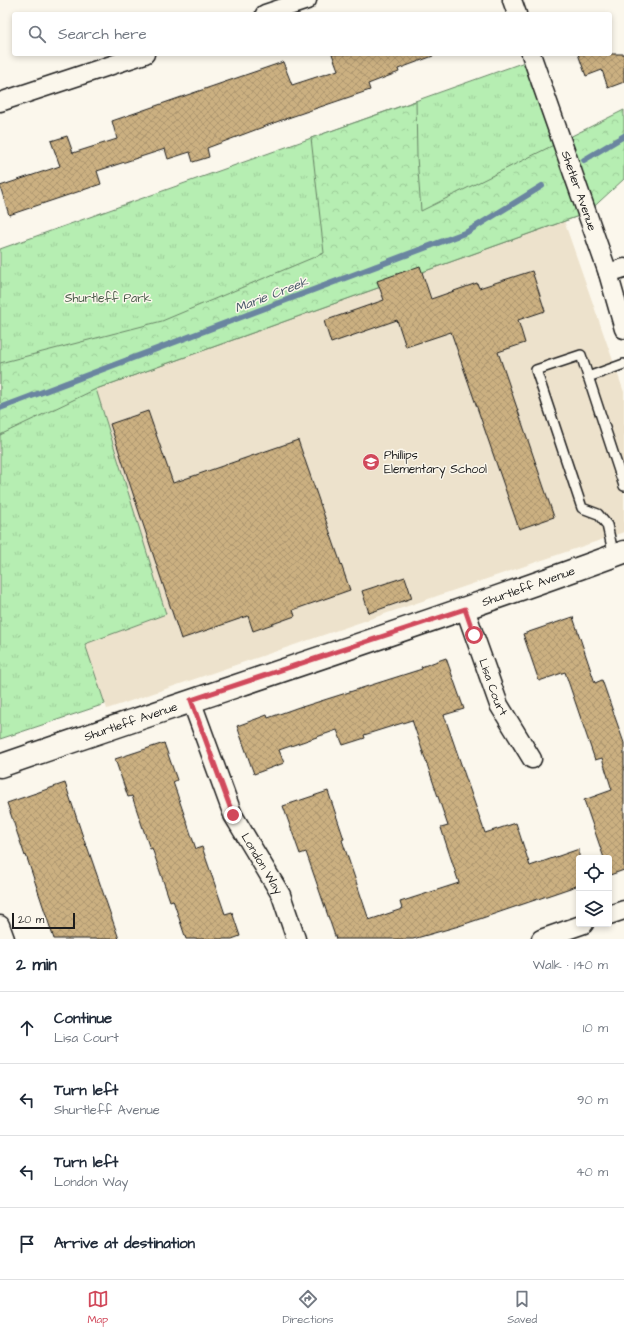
<!DOCTYPE html>
<html lang="en">
<head>
<meta charset="utf-8">
<style>
  :root { --surface:#fff; --page:#f6f6f7; --text:#1f2937; --muted:#747a83; --line:#e0e1e3; --accent:#d1495b }
  body { margin:0; font-family:"Architects Daughter",sans-serif; background:var(--page); color:var(--text) }
  .controls { position:absolute; right:12px; bottom:12px; display:grid; overflow:hidden; border-radius:4px; box-shadow:0 2px 6px #0003 }
  .controls button { width:36px; height:36px; display:grid; place-items:center; padding:0; border:0; border-bottom:1px solid var(--line); background:var(--surface); color:var(--text); font:20px sans-serif }
  .scale { position:absolute; left:12px; bottom:10px; width:63px; box-sizing:border-box; padding-left:4px; border:2px solid #1c1c1c; border-top:0; font-size:11px; line-height:14px; white-space:nowrap; color:#1c1c1c; -webkit-text-stroke:3px #fbf7ec; paint-order:stroke }
  .stop { position:absolute; width:12px; height:12px; margin:-9px; border:3px solid #d1495b; border-radius:50%; background:#fff }
  .stop.end { background:#d1495b; border-color:#fff; box-shadow:0 1px 4px #0008 }
  .list { margin:0; padding:0; list-style:none }
  h2 { display:flex; justify-content:space-between; align-items:center; height:52px; margin:0; padding:0 16px; font-size:17px }
  h2 small { font-size:13px; font-weight:400; color:var(--muted) }
  .list li { display:grid; grid-template-columns:26px 1fr auto; gap:12px; align-items:center; box-sizing:border-box; height:72px; padding:0 16px; border-top:1px solid var(--line) }
  .list b { display:block; font-size:15px; white-space:nowrap }
  .list p { margin:0; font-size:13px; white-space:nowrap; color:var(--muted) }
  .list em { font-size:13px; font-style:normal; color:var(--muted) }
  .icon { flex:none; width:22px; height:22px; fill:none; stroke:currentColor; stroke-width:2; stroke-linecap:round; stroke-linejoin:round }
  .map { position:relative; flex:none; width:624px; height:939px; overflow:hidden }
  .search { position:absolute; background:var(--surface); box-shadow:0 2px 6px #0003; left:12px; right:12px; top:12px; height:44px; display:flex; align-items:center; gap:10px; box-sizing:border-box; padding:0 14px; border-radius:4px; color:var(--muted); font-size:15px }
  .sheet { height:340px; background:var(--surface) }
  nav { display:flex; justify-content:space-around; align-items:center; box-sizing:border-box; height:56px; border-top:1px solid var(--line); background:var(--surface); font-size:11px; color:var(--muted) }
  nav a { display:grid; justify-items:center; gap:2px }
  nav .on { color:var(--accent) }
  .map>svg:first-child { display:block }
  .built { fill:#ede2cc }
  .grass { fill:url(#grass-tufts); stroke:#698567 }
  .forest { fill:url(#forest-crowns); stroke:#698567 }
  .lines { fill:none; stroke-linecap:round; stroke-linejoin:round }
  .stream { stroke:#6a85a0; stroke-width:6 }
  .building { fill:url(#building-cross-hatch); stroke:#1c1c1c }
  .service-casing { stroke:#1c1c1c; stroke-width:12 }
  .minor-casing { stroke:#1c1c1c; stroke-width:21 }
  .tertiary-casing { stroke:#1c1c1c; stroke-width:25 }
  .service { stroke:#fbf7ec; stroke-width:9 }
  .minor { stroke:#fbf7ec; stroke-width:18 }
  .tertiary { stroke:#fbf7ec; stroke-width:22 }
  .route { stroke:#d1495b; stroke-width:5 }
  .labels { text-anchor:middle; stroke-width:3; stroke-linejoin:round; paint-order:stroke }
  .street-label { font-size:12px; fill:#1c1c1c; stroke:#fbf7ec }
  .park-label { font-size:12px; fill:#4a5b49; stroke:#fbf7ec }
  .poi-label { font-size:12px; fill:#1c1c1c; stroke:#fbf7ec; text-anchor:start }
  .water-label { font-size:13px; font-style:italic; fill:#4a5969; stroke:#fbf7ec }
</style>
</head>
<body>
<div class="map">
<svg width="624" height="939" viewBox="0 0 624 939">
  <defs>
    <pattern id="grass-tufts" width="24" height="20" patternUnits="userSpaceOnUse"><rect width="24" height="20" fill="#b6eeb2"/><path d="M3 7l-1-3M5 7V3M7 7l1-3M15 17l-1-3M17 17v-4M19 17l1-3" fill="none" stroke="#9ccc98"/></pattern>
    <pattern id="forest-crowns" width="20" height="18" patternUnits="userSpaceOnUse"><rect width="20" height="18" fill="#b6eeb2"/><path d="M2 6a3 3 0 1 1 6 0M12 15a3 3 0 1 1 6 0" fill="none" stroke="#9ccc98"/></pattern>
    <pattern id="building-cross-hatch" width="8" height="8" patternUnits="userSpaceOnUse"><rect width="8" height="8" fill="#cbb081"/><path d="M0 0l8 8M0 8l8-8" fill="none" stroke="#ae976f"/></pattern>
  </defs>
  <rect width="100%" height="100%" fill="#fbf7ec"/>
  <filter id="ink" filterUnits="userSpaceOnUse"><feTurbulence type="fractalNoise" baseFrequency=".025" numOctaves="2"/><feDisplacementMap in="SourceGraphic" scale="8" xChannelSelector="R" yChannelSelector="G"/><feConvolveMatrix kernelMatrix="1 2 1 2 8 2 1 2 1" color-interpolation-filters="sRGB"/></filter>
  <g filter="url(#ink)">
    <polygon class="built" points="557,201 624,392 624,532 107,709 84,644 166,614 96,389"/>
    <polygon class="grass" points="533,59 587,213 96,389 166,614 85,644 105,704 0,739 0,249"/>
    <polygon class="forest" points="416,101 417,157 421,211 624,110 624,179 587,213 96,389 0,435 0,363 162,321 324,253 311,138"/>
    <g class="lines">
      <g class="stream">
        <polyline points="584,160 624,136"/>
        <polyline points="0,408 467,232 542,186"/>
      </g>
    </g>
    <g class="building">
      <polygon points="332,54 432,54 433,56 398,69 399,72 368,84 370,90 279,121 207,148 209,157 193,162 190,152 168,159 165,149 97,171 101,184 9,215 0,186 60,166 51,141 67,136 73,153 117,139 112,121 283,62 292,85 338,70"/>
      <polygon points="578,54 624,54 624,82 608,88 602,70 586,76"/>
      <polygon points="420,266 431,299 477,283 479,288 532,271 545,311 518,320 525,343 498,352 554,517 519,529 451,332 406,347 397,320 331,343 324,321 384,300 377,281"/>
      <polygon points="148,411 173,483 298,440 350,590 293,610 295,616 253,631 248,616 181,639 110,424"/>
      <polygon points="405,577 412,598 369,613 362,591"/>
      <polygon points="573,617 595,683 602,680 624,743 624,870 610,875 609,858 604,858 584,800 612,790 602,758 595,760 565,672 539,681 523,634"/>
      <polygon points="446,658 464,709 444,715 485,833 516,823 530,866 579,849 579,885 459,926 413,939 336,939 306,852 300,854 283,806 328,791 344,839 342,840 369,920 402,909 400,902 459,883 441,828 448,826 412,720 364,735 365,738 343,745 337,730 279,750 284,763 254,774 237,726 267,715 268,718 302,706 302,707 422,669 421,667"/>
      <polygon points="164,743 177,780 173,782 196,849 202,847 225,914 232,912 240,936 232,939 186,939 173,900 170,901 152,848 150,849 132,796 128,797 115,759"/>
      <polygon points="65,783 86,846 87,846 119,939 54,939 26,855 25,856 7,803"/>
    </g>
    <g class="lines">
      <g class="service-casing">
        <g id="service">
          <polyline points="588,377 624,364"/>
          <polyline points="614,556 607,525 598,514 582,508 536,370 581,355 624,486"/>
        </g>
      </g>
      <g class="minor-casing">
        <g id="minor">
          <polyline points="512,0 517,14"/>
          <polyline points="265,14 307,0"/>
          <path id="s1" d="M531 54 608 273 624 329"/>
          <polyline points="0,102 145,54"/>
          <polyline points="608,273 624,268"/>
          <path id="s2" d="M465 609 499 705 532 759"/>
          <path id="s3" d="M191 700 233 815 281 895 296 939"/>
          <polyline points="609,915 624,910"/>
          <polyline points="0,925 5,939"/>
          <polyline points="541,939 584,924"/>
        </g>
      </g>
      <g class="tertiary-casing">
        <g id="tertiary">
          <path id="s4" d="M0 766C208 694 417 628 624 552"/>
        </g>
      </g>
      <use href="#service" class="service"/>
      <use href="#minor" class="minor"/>
      <use href="#tertiary" class="tertiary"/>
    </g>
  </g>
  <g class="lines" filter="url(#ink)">
    <polyline class="route" points="233,815 191,700 465,609 474,635"/>
  </g>
  <defs>
    <g id="school-disc" transform="scale(0.9)"><circle r="9.5" fill="#d1495b" stroke="#fbf7ec"/><path d="M0-5L7-2L0 1L-7-2ZM-4 1L0 2.5L4 1V4Q0 6-4 4Z" fill="#fff"/></g>
  </defs>
  <g fill-rule="evenodd">
    <use href="#school-disc" x="371" y="462"/>
  </g>
  <g class="labels">
    <g class="street-label">
      <text dy="4" stroke="none"><textPath href="#s1" startOffset="145">Shetler Avenue</textPath></text>
      <text dy="4" stroke="none"><textPath href="#s4" startOffset="558">Shurtleff Avenue</textPath></text>
      <text dy="4" stroke="none"><textPath href="#s2" startOffset="83">Lisa Court</textPath></text>
      <text dy="4" stroke="none"><textPath href="#s4" startOffset="138">Shurtleff Avenue</textPath></text>
      <text dy="4" stroke="none"><textPath href="#s3" startOffset="179">London Way</textPath></text>
    </g>
    <g class="park-label">
      <text x="108" y="302">Shurtleff Park</text>
    </g>
    <g class="poi-label">
      <text x="384" y="459">Phillips<tspan x="384" dy="14">Elementary School</tspan></text>
    </g>
    <g class="water-label">
      <text transform="translate(271 294) rotate(-21)" y="5">Marie Creek</text>
    </g>
  </g>
</svg>
<div class="controls">
<button><svg class="icon" aria-label="locate" viewBox="0 0 24 24"><circle cx="12" cy="12" r="6"/><path d="M12 2v4M12 18v4M2 12h4M18 12h4"/></svg></button>
<button><svg class="icon" aria-label="layers" viewBox="0 0 24 24"><path d="M12 4l9 5-9 5-9-5zM3 14l9 5 9-5"/></svg></button>
</div>
<div class="scale">20 m</div>
<div class="stop" style="left:474px;top:635px"></div>
<div class="stop end" style="left:233px;top:815px"></div>
<div class="search"><svg class="icon" aria-label="search" viewBox="0 0 24 24"><circle cx="10" cy="10" r="6"/><path d="M15 15l6 6"/></svg>Search here</div>
</div>
<section class="sheet">
<h2>2 min<small>Walk · 140 m</small></h2>
<ul class="list">
<li><svg class="icon" aria-label="ahead" viewBox="0 0 24 24"><path d="M12 20V5M6 11l6-6 6 6"/></svg><div><b>Continue</b><p>Lisa Court</p></div><em>10 m</em></li>
<li><svg class="icon" aria-label="left" viewBox="0 0 24 24"><path d="M17 20v-9H6M10 6l-5 5 5 5"/></svg><div><b>Turn left</b><p>Shurtleff Avenue</p></div><em>90 m</em></li>
<li><svg class="icon" aria-label="left" viewBox="0 0 24 24"><path d="M17 20v-9H6M10 6l-5 5 5 5"/></svg><div><b>Turn left</b><p>London Way</p></div><em>40 m</em></li>
<li><svg class="icon" aria-label="arrive" viewBox="0 0 24 24"><path d="M6 21V4h12l-3 4 3 4H6"/></svg><div><b>Arrive at destination</b></div></li>
</ul>
</section>
<nav>
<a class="on"><svg class="icon" aria-label="map" viewBox="0 0 24 24"><path d="M3 6l6-2 6 2 6-2v14l-6 2-6-2-6 2zM9 4v14M15 6v14"/></svg>Map</a>
<a><svg class="icon" aria-label="directions" viewBox="0 0 24 24"><path d="M12 3l9 9-9 9-9-9zM9 14v-3h6M13 9l2 2-2 2"/></svg>Directions</a>
<a><svg class="icon" aria-label="saved" viewBox="0 0 24 24"><path d="M7 4h10v16l-5-4-5 4z"/></svg>Saved</a>
</nav>
</body>
</html>
